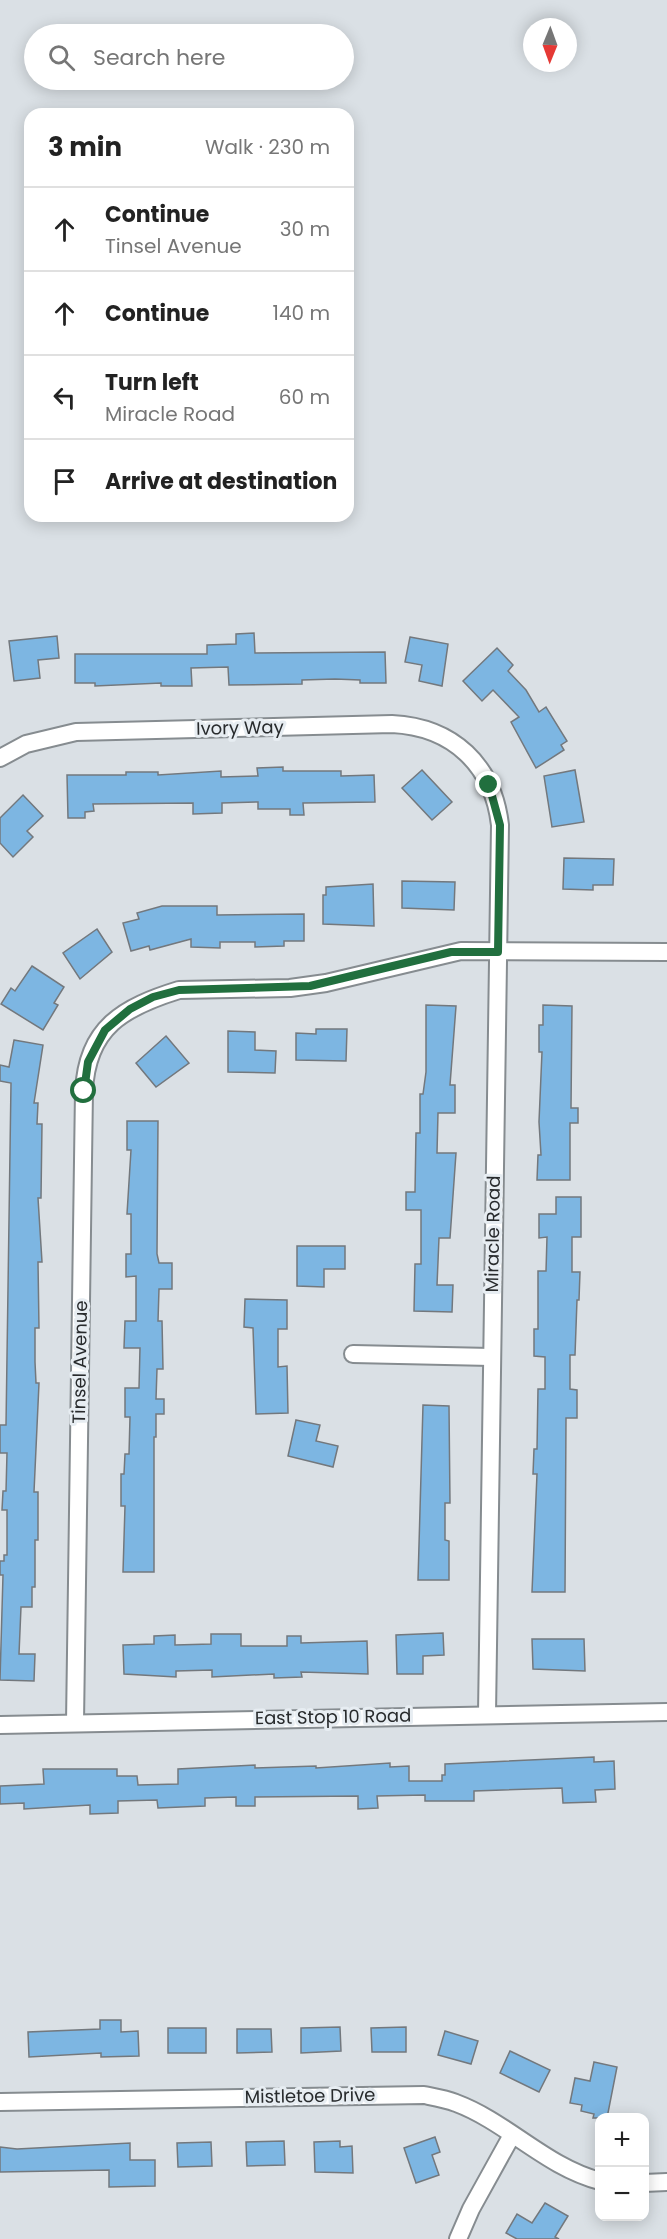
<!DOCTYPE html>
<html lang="en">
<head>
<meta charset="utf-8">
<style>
  :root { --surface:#fff; --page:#f2f2f2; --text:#222; --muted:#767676; --line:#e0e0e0 }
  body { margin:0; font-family:Poppins,sans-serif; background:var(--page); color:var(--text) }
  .controls { position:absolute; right:18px; bottom:18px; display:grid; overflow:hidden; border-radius:12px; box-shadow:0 3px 15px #0003 }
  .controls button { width:54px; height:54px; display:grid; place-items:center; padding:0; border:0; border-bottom:2px solid var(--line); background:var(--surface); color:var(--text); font:30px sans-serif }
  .compass { position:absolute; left:523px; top:18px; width:54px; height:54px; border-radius:50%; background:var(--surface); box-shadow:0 3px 15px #0003; rotate:181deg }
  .stop { position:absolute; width:18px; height:18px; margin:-14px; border:4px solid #216f3e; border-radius:50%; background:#fff }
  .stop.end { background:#216f3e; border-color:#fff; box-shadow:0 2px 6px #0008 }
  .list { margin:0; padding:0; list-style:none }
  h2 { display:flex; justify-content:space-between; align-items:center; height:78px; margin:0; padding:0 24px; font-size:26px }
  h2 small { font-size:20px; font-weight:400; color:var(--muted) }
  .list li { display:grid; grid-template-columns:39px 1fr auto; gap:18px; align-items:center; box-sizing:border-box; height:84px; padding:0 24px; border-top:2px solid var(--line) }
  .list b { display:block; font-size:22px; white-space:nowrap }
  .list p { margin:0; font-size:20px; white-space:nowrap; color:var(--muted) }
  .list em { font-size:20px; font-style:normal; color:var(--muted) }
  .icon { flex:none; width:33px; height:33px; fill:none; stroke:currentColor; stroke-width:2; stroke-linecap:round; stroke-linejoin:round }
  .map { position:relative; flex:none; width:667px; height:2239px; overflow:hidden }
  .search { position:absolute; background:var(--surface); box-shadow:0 3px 15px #0003; left:24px; top:24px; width:330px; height:66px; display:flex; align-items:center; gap:15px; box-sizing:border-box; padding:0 21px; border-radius:33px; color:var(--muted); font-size:22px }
  .panel { position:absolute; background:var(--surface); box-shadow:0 3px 15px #0003; left:24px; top:108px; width:330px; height:414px; border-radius:18px }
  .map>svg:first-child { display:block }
  .building { fill:#7db6e2; stroke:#73787d; stroke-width:1.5 }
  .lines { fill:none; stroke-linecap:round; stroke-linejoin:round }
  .minor-casing { stroke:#868c90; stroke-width:20 }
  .minor { stroke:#fff; stroke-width:16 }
  .route { stroke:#216f3e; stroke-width:8 }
  .labels { text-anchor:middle; stroke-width:6; stroke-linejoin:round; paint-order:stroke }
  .street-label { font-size:18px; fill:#282b2d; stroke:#e7edf2 }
</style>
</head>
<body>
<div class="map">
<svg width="667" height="2239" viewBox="0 0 667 2239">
  <rect width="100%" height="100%" fill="#dae0e5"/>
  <g class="building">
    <polygon points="254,633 255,653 385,652 386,683 360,683 360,680 335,679 302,680 302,684 229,685 228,667 191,668 192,686 161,686 161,683 95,686 95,683 75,683 75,654 207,654 207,645 236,644 236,634"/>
    <polygon points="57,636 59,658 38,660 40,678 14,681 9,641"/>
    <polygon points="410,637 448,644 442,686 419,681 422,665 405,662"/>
    <polygon points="497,648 513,665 508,671 526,690 539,712 546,707 567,741 561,745 564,750 536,768 511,722 519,717 493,690 482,701 463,681"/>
    <polygon points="283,767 283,771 341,771 341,776 374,775 375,802 303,803 304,815 290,815 290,809 258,809 258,802 222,803 222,813 193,814 193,803 93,804 94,811 85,812 85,818 68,818 67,775 126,775 126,772 158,772 158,775 221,771 221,777 258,776 257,768"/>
    <polygon points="422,770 452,802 432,820 402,788"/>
    <polygon points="575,770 584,822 552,827 544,776"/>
    <polygon points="23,795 43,816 27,831 33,837 13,857 0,843 0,818"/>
    <polygon points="564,858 614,859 613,885 593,885 593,890 563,889"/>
    <polygon points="402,881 455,882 454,910 402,908"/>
    <polygon points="373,884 374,926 323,924 323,895 326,895 326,887"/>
    <polygon points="162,906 217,906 217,915 304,914 304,941 284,941 284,946 255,947 255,942 220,942 220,948 191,947 191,939 150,950 149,946 131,951 123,923 139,919 137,913"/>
    <polygon points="97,929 112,952 80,979 63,953"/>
    <polygon points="32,966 64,987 54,1003 58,1005 43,1030 1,1004 11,988 15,991"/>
    <polygon points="426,1005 456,1006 450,1085 455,1085 455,1113 438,1113 437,1153 456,1153 450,1238 439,1238 437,1285 453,1285 452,1312 414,1311 415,1264 421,1264 421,1210 406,1210 406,1192 415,1192 416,1133 420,1133 420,1094 423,1094 426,1072"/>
    <polygon points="543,1005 572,1006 571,1108 578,1108 578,1123 570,1123 570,1180 537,1180 538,1155 541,1155 539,1122 542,1052 539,1052 539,1025 543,1025"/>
    <polygon points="316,1029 347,1029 346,1061 296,1060 296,1033 316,1034"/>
    <polygon points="228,1031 255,1032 255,1050 276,1051 275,1073 228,1072"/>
    <polygon points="166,1036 189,1063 156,1087 136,1063"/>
    <polygon points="14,1040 43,1045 34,1103 38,1103 37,1124 42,1124 41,1198 38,1198 42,1262 38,1262 39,1328 35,1328 35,1362 36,1383 39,1383 34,1492 38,1492 38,1540 35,1540 35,1587 32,1587 32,1607 21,1607 19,1654 35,1654 34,1681 0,1680 3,1575 0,1575 0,1561 4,1561 4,1555 7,1555 7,1510 2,1510 3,1491 6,1491 7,1453 0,1453 0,1425 6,1425 11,1083 0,1081 0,1065 9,1067"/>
    <polygon points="127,1121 158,1121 157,1254 159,1263 172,1263 172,1289 159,1289 158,1321 162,1321 163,1369 157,1369 156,1399 164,1399 164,1414 156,1414 156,1437 154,1437 154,1572 123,1572 125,1506 121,1506 121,1474 124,1474 125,1454 129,1454 130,1417 125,1417 125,1388 139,1388 140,1348 124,1348 125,1321 136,1321 136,1276 126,1277 126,1254 131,1254 131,1214 127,1214 131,1150 127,1150"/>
    <polygon points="556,1197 581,1197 581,1237 572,1237 572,1272 580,1272 579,1300 577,1300 575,1355 570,1355 570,1389 577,1390 577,1418 566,1418 565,1592 532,1592 537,1474 533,1474 534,1449 537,1449 538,1389 545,1389 545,1357 534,1356 534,1329 538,1329 538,1271 546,1271 547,1237 539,1238 539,1214 556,1214"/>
    <polygon points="297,1246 345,1246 345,1269 324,1269 324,1287 297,1286"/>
    <polygon points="245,1299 287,1300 287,1329 278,1329 278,1367 287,1366 288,1413 256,1414 253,1328 244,1327"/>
    <polygon points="423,1405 449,1406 450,1503 445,1503 445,1540 449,1541 449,1580 418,1580"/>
    <polygon points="296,1420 320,1425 316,1441 338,1446 333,1467 288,1456"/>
    <polygon points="443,1633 444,1655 423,1656 423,1674 397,1674 396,1635"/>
    <polygon points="211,1634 241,1634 241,1646 287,1646 287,1636 301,1636 301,1643 367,1641 368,1674 301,1672 302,1677 274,1678 274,1674 212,1677 212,1670 176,1671 176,1677 124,1674 123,1645 154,1644 154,1636 175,1635 175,1645 211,1644"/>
    <polygon points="532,1639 584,1639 585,1671 533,1669"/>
    <polygon points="594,1757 594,1762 614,1761 615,1789 595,1790 596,1802 563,1803 562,1788 474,1791 474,1801 425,1801 425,1795 377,1796 378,1808 358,1809 358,1796 255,1797 255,1806 236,1806 236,1797 205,1798 205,1806 158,1808 157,1800 118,1801 118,1813 90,1814 90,1805 24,1809 24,1803 0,1804 0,1786 44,1784 43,1769 117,1769 117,1776 137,1776 138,1785 178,1784 178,1769 255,1765 255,1768 316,1766 316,1768 390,1763 390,1767 409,1766 409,1781 442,1781 442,1775 445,1775 445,1764"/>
    <polygon points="100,2020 121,2020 121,2032 138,2031 139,2056 101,2057 101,2053 29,2057 28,2032 100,2029"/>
    <polygon points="340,2027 341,2051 301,2053 301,2028"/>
    <polygon points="406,2027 406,2052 372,2052 371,2028"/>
    <rect x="168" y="2028" width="38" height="25"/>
    <polygon points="237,2029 271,2029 272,2052 237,2053"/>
    <polygon points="445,2031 478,2041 471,2064 438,2055"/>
    <polygon points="510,2051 550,2070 539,2092 500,2073"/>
    <polygon points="594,2062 617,2067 607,2118 593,2118 594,2114 581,2111 582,2105 570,2103 575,2078 590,2081"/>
    <polygon points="435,2137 440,2152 432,2155 439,2175 416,2183 404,2148"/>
    <polygon points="284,2141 285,2165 247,2166 246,2142"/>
    <polygon points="340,2141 340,2147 352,2146 353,2173 315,2172 314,2142"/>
    <polygon points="211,2142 212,2166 178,2167 177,2143"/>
    <polygon points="130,2143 130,2160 155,2160 155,2186 109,2187 109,2170 0,2172 0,2147 17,2149"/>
    <polygon points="545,2203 568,2216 555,2237 559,2239 517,2239 506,2233 517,2214 532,2223"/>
  </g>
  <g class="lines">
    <g class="minor-casing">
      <g id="minor">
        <path d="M0 758 26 744 76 732 392 724C453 727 493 765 500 825L487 1714"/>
        <polyline points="353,1354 491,1357"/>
        <path d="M75 1723 84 1091C87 1027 124 1007 179 990L290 988 326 983 461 951 667 952"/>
        <polyline points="0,1725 667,1712"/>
        <path d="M0 2102 424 2095C434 2097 446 2099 456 2103 507 2122 546 2167 600 2181"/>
        <polyline points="644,2183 667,2182"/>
        <polyline points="458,2239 471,2209 512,2135"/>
      </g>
    </g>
    <use href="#minor" class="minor"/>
  </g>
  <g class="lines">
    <polyline class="route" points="84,1091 88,1062 105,1030 130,1009 153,997 179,990 310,986 451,952 498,952 500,825 489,785"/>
  </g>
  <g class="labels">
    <g class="street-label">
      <text transform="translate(240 728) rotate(-1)" y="6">Ivory Way</text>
      <text transform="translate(493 1234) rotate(-89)" y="6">Miracle Road</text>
      <text transform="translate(80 1362) rotate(-89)" y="6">Tinsel Avenue</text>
      <text transform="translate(333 1717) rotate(-1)" y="6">East Stop 10 Road</text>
      <text transform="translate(310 2096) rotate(-1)" y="6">Mistletoe Drive</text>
    </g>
  </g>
</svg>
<div class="controls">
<button>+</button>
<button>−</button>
</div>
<svg class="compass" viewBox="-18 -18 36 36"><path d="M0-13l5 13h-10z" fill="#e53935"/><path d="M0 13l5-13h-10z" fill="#767676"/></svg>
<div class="stop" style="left:84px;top:1091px"></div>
<div class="stop end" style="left:489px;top:785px"></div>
<div class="search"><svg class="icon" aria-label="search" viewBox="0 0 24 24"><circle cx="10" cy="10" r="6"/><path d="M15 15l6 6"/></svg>Search here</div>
<section class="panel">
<h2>3 min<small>Walk · 230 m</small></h2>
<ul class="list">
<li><svg class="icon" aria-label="ahead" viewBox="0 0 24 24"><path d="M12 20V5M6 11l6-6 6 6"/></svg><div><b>Continue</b><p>Tinsel Avenue</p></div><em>30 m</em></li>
<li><svg class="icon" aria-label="ahead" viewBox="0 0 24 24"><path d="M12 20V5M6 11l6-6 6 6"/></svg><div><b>Continue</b></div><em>140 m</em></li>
<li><svg class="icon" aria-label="left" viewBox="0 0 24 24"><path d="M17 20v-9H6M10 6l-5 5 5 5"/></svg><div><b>Turn left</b><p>Miracle Road</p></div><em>60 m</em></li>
<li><svg class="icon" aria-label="arrive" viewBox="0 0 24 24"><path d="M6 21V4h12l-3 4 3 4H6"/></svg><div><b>Arrive at destination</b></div></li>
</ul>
</section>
</div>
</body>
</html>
